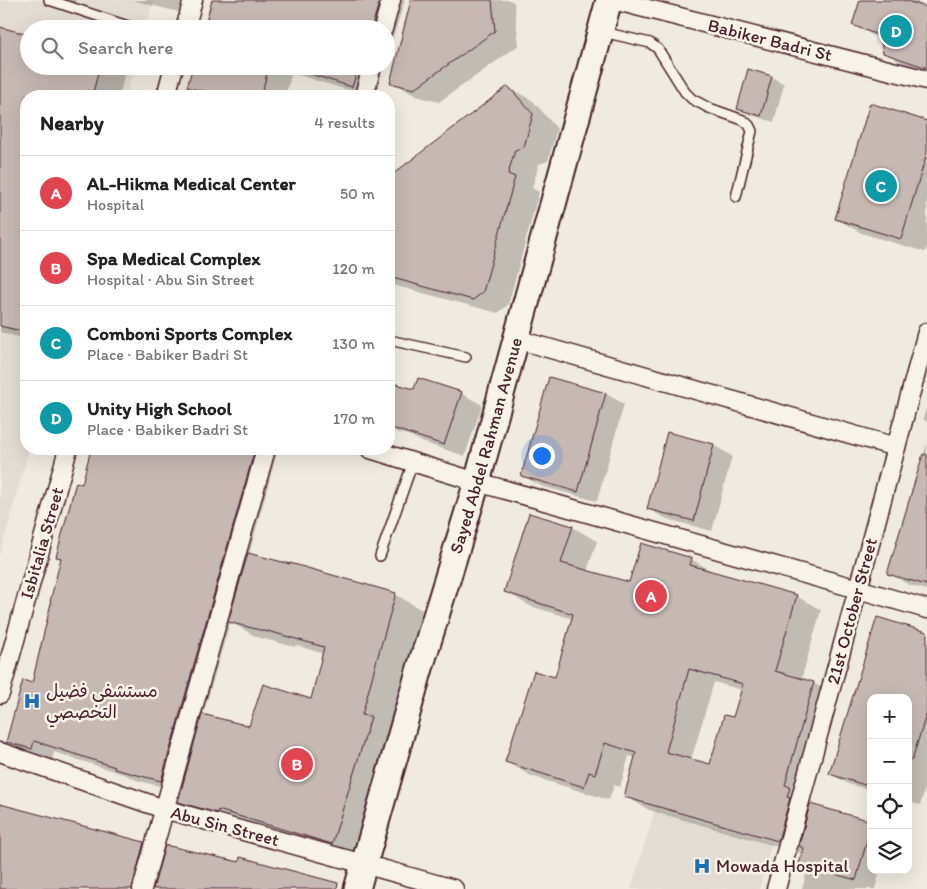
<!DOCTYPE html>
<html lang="en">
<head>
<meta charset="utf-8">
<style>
  :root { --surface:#fff; --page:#f6f6f6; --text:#222; --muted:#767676; --line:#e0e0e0; --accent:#0f766e }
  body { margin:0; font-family:Itim,"Playpen Sans Arabic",sans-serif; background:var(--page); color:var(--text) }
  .controls { position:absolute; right:15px; bottom:15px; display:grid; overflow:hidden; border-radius:10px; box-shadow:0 5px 20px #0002 }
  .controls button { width:45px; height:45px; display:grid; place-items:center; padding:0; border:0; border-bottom:1px solid var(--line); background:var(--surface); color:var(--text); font:25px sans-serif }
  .you { position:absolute; left:541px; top:455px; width:18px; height:18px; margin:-12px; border:4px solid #fff; border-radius:50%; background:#1a73e8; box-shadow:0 0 0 8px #1a73e833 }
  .badge { display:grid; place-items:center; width:32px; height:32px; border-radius:50%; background:var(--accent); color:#fff; font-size:16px; font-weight:700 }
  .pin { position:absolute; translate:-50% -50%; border:2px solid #fff; box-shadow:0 1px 5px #0006 }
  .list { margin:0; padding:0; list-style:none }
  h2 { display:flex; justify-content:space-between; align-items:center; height:65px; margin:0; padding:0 20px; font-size:21px }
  h2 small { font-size:16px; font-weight:400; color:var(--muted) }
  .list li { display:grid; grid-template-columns:32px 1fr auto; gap:15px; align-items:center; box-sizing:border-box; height:75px; padding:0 20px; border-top:1px solid var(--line) }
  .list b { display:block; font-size:19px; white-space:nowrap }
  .list p { margin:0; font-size:16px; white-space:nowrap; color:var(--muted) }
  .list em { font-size:16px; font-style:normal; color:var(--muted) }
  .icon { flex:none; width:28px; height:28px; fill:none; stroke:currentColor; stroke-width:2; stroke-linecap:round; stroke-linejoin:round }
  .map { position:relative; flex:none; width:927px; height:889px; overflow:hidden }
  .search { position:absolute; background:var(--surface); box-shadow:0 5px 20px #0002; left:20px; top:20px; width:375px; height:55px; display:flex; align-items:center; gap:12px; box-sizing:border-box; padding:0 18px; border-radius:28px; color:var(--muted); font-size:19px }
  .panel { position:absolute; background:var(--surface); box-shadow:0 5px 20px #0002; left:20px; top:90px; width:375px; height:365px; border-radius:20px }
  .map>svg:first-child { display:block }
  .built { fill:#e3dcd2 }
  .shadow { fill:#0003; fill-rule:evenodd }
  .building { fill:#c6b8b3; stroke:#4a1f2b; fill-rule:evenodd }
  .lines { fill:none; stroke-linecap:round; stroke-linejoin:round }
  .lane-casing { stroke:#4a1f2b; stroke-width:12 }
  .street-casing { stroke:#4a1f2b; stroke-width:21 }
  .secondary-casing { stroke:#4a1f2b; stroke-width:29 }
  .lane { stroke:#f7f3e8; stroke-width:9 }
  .street { stroke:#f7f3e8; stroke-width:18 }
  .secondary { stroke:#f7f3e8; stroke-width:25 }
  .labels { text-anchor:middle; stroke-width:5; stroke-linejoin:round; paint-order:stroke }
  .street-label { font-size:18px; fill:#4a1f2b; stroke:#f7f3e8 }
  .poi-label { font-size:18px; fill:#4a1f2b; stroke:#f7f3e8; text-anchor:start }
</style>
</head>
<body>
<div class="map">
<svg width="927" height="889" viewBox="0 0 927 889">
  <rect width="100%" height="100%" fill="#f0ebe0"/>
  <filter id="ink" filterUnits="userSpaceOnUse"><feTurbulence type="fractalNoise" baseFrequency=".02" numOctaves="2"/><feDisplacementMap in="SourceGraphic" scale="10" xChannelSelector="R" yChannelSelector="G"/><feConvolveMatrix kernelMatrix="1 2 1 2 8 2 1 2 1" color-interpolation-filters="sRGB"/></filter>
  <g filter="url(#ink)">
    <g class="built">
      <polygon points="0,0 154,0 145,29 29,29 29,66 135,66 126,96 26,96 26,449 29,449 0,554"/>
      <polygon points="655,809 772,843 759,889 631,889"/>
    </g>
    <g class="shadow">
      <polygon points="67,0 76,0 75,3"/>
      <polygon points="132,0 186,0 182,13"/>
      <polygon points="211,0 405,0 386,59 386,29 205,29 213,3 210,2"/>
      <polygon points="413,0 510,0 514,3 519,45 439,102 416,96 392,82"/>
      <polygon points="861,0 919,0 918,5 927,8 927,71 903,63 884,52 881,39 872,35 853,25"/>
      <polygon points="44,24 61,29 43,29"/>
      <polygon points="0,28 29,66 127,66 119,96 26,96 26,339 0,332"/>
      <polygon points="195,66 384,66 374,96 367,96 292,73 285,96 206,96 189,87"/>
      <polygon points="749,71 772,77 784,84 774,122 751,115 739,108"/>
      <polygon points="508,87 533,101 557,129 548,161 539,164 532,188 539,192 508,305 498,313 389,284 389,179 413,161"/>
      <polygon points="927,122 927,247 925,252 861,233 837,219"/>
      <polygon points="389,384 415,391 461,393 482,405 465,456 422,442 411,436 389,430"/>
      <polygon points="606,394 624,404 597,501 541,486 522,475"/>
      <polygon points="927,405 927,422 923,419"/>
      <polygon points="927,443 927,590 909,585 889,573"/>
      <polygon points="713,445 732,456 712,531 667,519 648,509"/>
      <path d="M92 449H278L249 555 395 594 422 610 402 678 389 729 397 734 359 859 206 817 179 801 182 792 136 780 126 775 54 752 52 760 28 753 8 742 32 684 62 559 57 556 83 485ZM230 622 257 637 295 647V645L324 654 312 700 250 728 203 715Z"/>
      <path d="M572 527 597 541 587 571 630 583 691 559 715 573 796 596 821 610 801 680 814 683 838 698 810 800 813 802 812 806 871 822V870H880L875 889H802L808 868 801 863 803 854 649 810 625 796 636 758 629 756 620 787 614 785 609 800 531 776 507 762 556 679 573 619 530 606 506 592ZM714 682 742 690 734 719 711 766 691 760Z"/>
      <polygon points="878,619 927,634 927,782 920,805 908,802 908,698 871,698 871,790 848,784 830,773"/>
      <polygon points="0,805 144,843 164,855 240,863 334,889 0,889"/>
    </g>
    <g class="building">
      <polygon points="212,0 380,0 371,29 204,29"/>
      <polygon points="411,0 492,0 495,31 414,89 390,83"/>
      <polygon points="860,0 903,0 927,7 927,68 883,53 880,36 852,25"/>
      <polygon points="0,27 29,35 29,66 100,66 92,96 26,96 26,332 0,326"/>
      <polygon points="193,66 269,66 261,96 219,96 187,87"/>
      <polygon points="299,66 359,66 352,87 298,70"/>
      <polygon points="748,69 772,76 761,116 737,109"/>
      <polygon points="508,86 533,114 524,147 515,150 508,174 515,177 483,292 473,300 389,277 389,177"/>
      <polygon points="870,103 927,121 927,153 901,239 835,219"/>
      <polygon points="549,377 606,393 578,492 521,476"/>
      <polygon points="418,378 462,392 444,445 389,427 389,382 414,389"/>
      <polygon points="667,432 714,444 694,521 647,509"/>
      <polygon points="91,449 255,449 161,781 114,769 115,767 34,741 32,749 6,742 23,680 32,683 51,603 50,602 61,558 56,557 76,482 82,484"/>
      <polygon points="923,454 927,455 927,585 887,574"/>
      <path d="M529 513 573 526 561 563 629 582 641 543 692 558 690 565 797 595 775 671 814 682 785 785 790 787 787 797 790 798 778 841 624 797 636 753 605 743 595 774 589 772 584 787 505 762 534 671 555 677 573 614 504 592ZM689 669 743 684 733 717 724 715 710 764 666 752Z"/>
      <polygon points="248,553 290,564 290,563 396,593 376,663 362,715 371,717 332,844 218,810 217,813 178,802 202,714 249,726 263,684 311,699 324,647 268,631 268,632 228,622"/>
      <polygon points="877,617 927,632 927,712 912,760 908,759 908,698 871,698 871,787 829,774"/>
      <polygon points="0,804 144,842 132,889 0,889"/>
      <polygon points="810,804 871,821 871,826 856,880 799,864 804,848 799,846"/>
      <polygon points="165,845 239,862 240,857 338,883 337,889 153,889"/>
    </g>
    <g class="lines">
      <g class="lane-casing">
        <g id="lane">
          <polyline points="49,0 137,29"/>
          <polyline points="603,32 650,43 658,49 685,92 692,99 709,108 743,120 749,125 752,131 736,197"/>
          <polyline points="389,340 466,357"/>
          <polyline points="380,556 413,462"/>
        </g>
      </g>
      <g class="street-casing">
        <g id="street">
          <polyline points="613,0 927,80"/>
          <polyline points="185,29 193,0"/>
          <polyline points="383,29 391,0"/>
          <polyline points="166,96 174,66"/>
          <polyline points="364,96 372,66"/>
          <polyline points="516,339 896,447"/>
          <polyline points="370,449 477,482 858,589 927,609"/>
          <polyline points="0,694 68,449"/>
          <polyline points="0,752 164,809 454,889"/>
          <polyline points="142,889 266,449"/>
          <polyline points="776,889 858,589 927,332"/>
        </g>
      </g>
      <g class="secondary-casing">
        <g id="secondary">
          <path id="s1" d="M357 889 420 668 477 482 609 0"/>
        </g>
      </g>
      <use href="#lane" class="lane"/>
      <use href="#street" class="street"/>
      <use href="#secondary" class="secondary"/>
    </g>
  </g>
  <defs>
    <g id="hospital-bare" transform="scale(1.35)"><path d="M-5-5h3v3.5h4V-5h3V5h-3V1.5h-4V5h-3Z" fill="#1f6fb2" stroke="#f7f3e8" stroke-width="2.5" paint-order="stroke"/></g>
  </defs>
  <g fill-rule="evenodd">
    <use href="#hospital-bare" x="32" y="701"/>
    <use href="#hospital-bare" x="702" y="866"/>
  </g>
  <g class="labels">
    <g class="street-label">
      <text transform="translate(770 40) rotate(14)" y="6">Babiker Badri St</text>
      <text dy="6" stroke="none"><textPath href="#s1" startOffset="462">Sayed Abdel Rahman Avenue</textPath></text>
      <text transform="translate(42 543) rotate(-74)" y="6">Isbitalia Street</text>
      <text transform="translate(852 611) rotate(-75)" y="6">21st October Street</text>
      <text transform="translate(225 826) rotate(15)" y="6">Abu Sin Street</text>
    </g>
    <g class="poi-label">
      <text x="46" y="697">مستشفى فضيل<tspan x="46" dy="21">التخصصي</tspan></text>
      <text x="716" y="872">Mowada Hospital</text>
    </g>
  </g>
</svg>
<div class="controls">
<button>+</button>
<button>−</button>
<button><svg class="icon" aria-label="locate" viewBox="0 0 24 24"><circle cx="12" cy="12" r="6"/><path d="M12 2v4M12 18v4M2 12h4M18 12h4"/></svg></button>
<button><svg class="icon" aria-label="layers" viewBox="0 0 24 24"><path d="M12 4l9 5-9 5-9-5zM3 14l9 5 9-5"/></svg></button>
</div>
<div class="you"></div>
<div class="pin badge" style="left:651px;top:596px;background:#e0444e">A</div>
<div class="pin badge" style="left:297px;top:764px;background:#e0444e">B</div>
<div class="pin badge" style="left:881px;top:186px;background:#0f9aa8">C</div>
<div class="pin badge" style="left:896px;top:31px;background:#0f9aa8">D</div>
<div class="search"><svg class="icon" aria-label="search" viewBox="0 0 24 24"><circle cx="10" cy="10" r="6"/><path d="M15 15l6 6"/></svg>Search here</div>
<section class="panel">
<h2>Nearby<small>4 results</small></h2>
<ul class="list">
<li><span class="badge" style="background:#e0444e">A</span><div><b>AL-Hikma Medical Center</b><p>Hospital</p></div><em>50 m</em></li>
<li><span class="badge" style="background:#e0444e">B</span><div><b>Spa Medical Complex</b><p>Hospital · Abu Sin Street</p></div><em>120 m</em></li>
<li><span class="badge" style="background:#0f9aa8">C</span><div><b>Comboni Sports Complex</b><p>Place · Babiker Badri St</p></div><em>130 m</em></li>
<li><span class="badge" style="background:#0f9aa8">D</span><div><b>Unity High School</b><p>Place · Babiker Badri St</p></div><em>170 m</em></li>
</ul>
</section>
</div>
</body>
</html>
